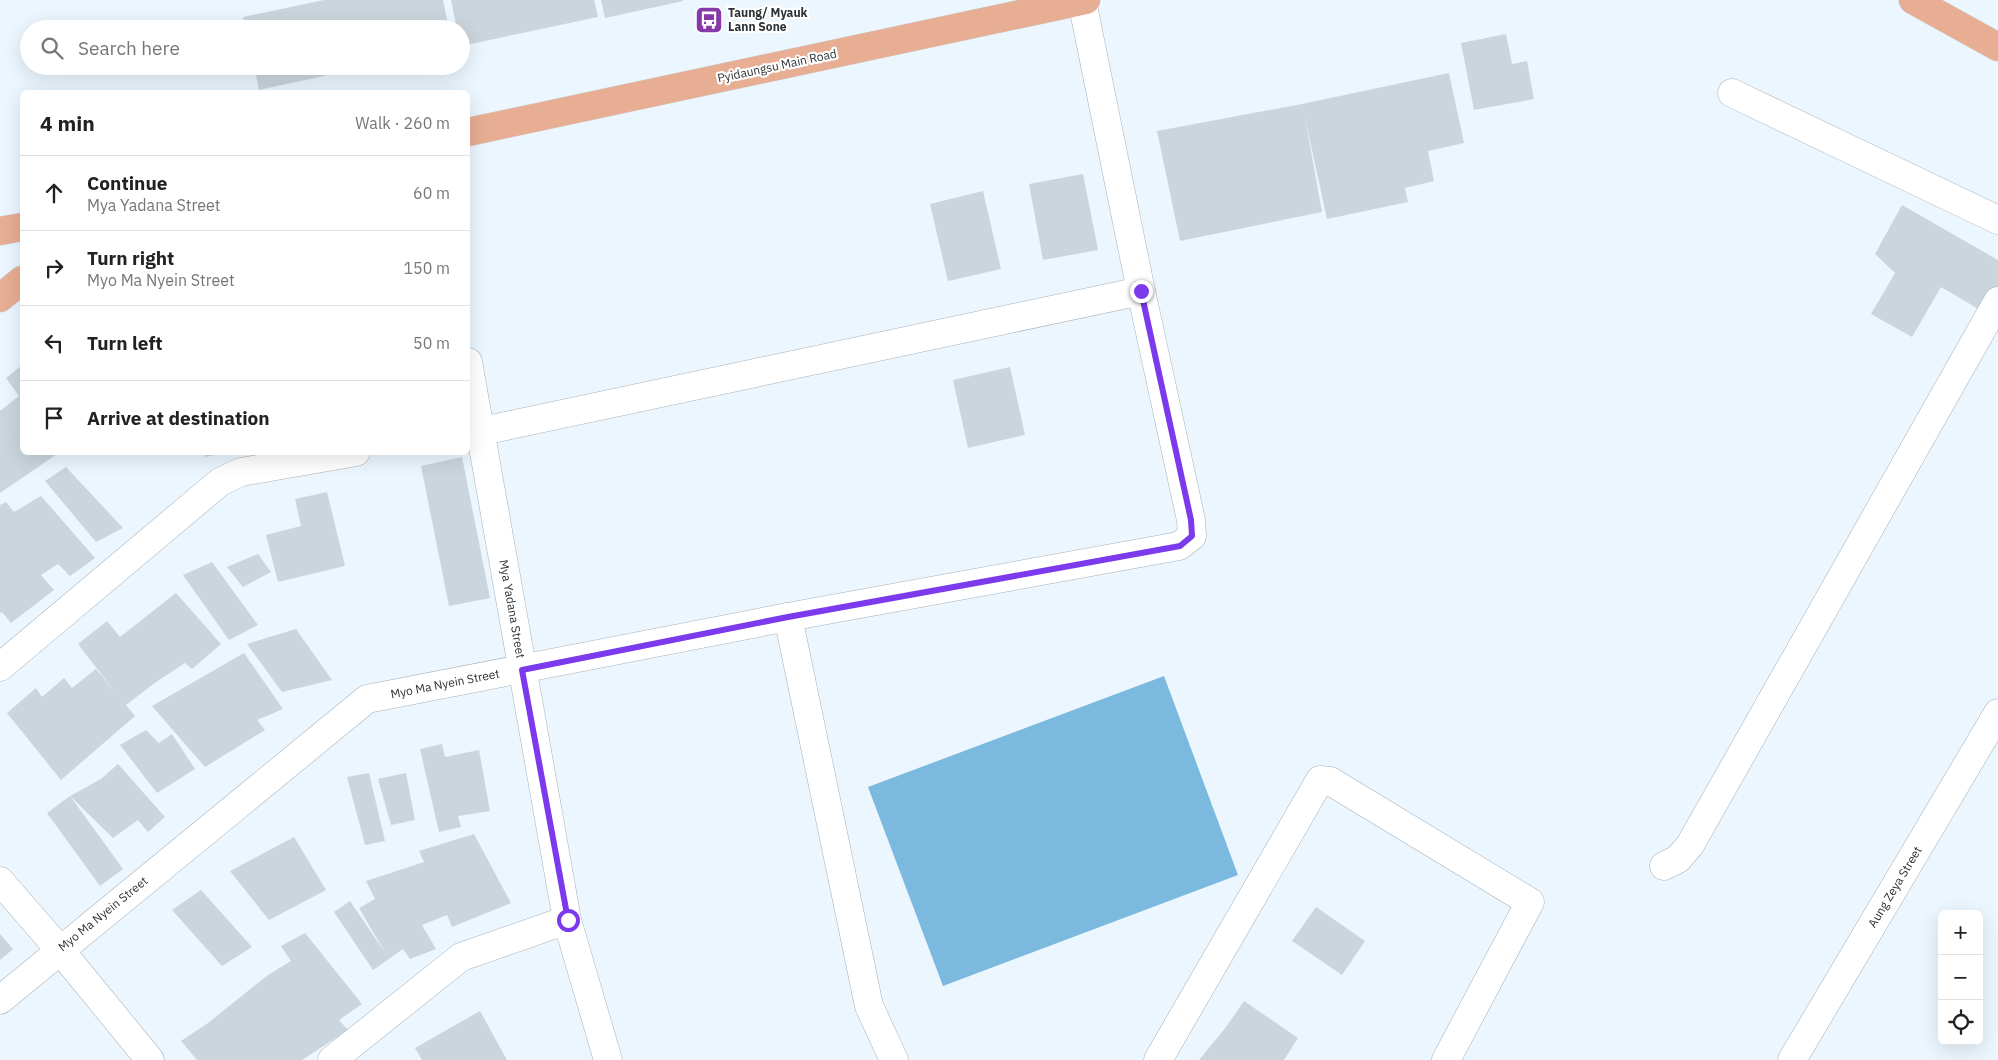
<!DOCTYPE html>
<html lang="en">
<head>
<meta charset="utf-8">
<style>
  :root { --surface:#fff; --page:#f2f2f2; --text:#222; --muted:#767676; --line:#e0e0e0 }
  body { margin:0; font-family:"IBM Plex Sans",sans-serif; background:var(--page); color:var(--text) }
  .controls { position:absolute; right:15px; bottom:15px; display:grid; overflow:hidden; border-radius:8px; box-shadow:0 5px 20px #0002 }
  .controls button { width:45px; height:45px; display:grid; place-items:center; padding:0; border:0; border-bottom:1px solid var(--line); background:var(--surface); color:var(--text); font:25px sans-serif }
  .stop { position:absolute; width:15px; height:15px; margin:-11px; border:4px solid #7c3aed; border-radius:50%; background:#fff }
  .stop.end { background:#7c3aed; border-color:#fff; box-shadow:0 1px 5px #0008 }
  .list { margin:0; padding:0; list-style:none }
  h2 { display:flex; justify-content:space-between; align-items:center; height:65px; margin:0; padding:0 20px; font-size:21px }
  h2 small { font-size:16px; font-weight:400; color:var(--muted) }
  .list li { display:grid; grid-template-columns:32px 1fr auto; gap:15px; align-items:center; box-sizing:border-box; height:75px; padding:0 20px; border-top:1px solid var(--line) }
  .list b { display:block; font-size:19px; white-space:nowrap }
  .list p { margin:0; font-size:16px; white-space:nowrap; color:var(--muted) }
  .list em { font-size:16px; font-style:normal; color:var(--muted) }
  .icon { flex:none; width:28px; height:28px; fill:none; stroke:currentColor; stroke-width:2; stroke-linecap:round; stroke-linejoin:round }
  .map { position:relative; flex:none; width:1998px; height:1060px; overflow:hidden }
  .search { position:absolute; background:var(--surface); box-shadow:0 5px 20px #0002; left:20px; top:20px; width:450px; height:55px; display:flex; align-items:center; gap:12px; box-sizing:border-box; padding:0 18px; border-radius:28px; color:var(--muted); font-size:19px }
  .panel { position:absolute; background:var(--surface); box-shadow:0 5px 20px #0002; left:20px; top:90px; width:450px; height:365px; border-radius:8px }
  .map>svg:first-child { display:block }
  .water { fill:#7cb9de }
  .building { fill:#cad5dd }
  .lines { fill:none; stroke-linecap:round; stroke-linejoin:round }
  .minor-casing { stroke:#a7b1b9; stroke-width:29 }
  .major-casing { stroke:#d1d2d2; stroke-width:29 }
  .minor { stroke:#fff; stroke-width:28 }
  .major { stroke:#e7ae93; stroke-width:28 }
  .route { stroke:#7c3aed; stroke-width:6 }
  .labels { text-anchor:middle; stroke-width:4.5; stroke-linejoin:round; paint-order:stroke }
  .poi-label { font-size:12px; font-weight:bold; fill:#2d3134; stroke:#fff; text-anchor:start }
  .street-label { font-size:12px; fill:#2d3134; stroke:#fff }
</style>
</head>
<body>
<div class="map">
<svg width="1998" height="1060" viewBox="0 0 1998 1060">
  <rect width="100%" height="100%" fill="#ebf6fe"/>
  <polygon class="water" points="1164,676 1238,875 943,986 868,787"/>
  <g class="building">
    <polygon points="324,0 443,0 449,29 246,29 243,17"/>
    <polygon points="451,0 594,0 598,17 461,46 461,29 457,29"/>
    <polygon points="601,0 683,0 683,1 605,18"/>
    <polygon points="1506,34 1512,64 1527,61 1534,99 1474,110 1461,43"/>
    <polygon points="254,66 365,66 365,67 259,90"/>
    <polygon points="1449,73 1464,143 1428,151 1434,181 1405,188 1408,202 1327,219 1305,118 1322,212 1180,241 1157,131 1302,104"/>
    <polygon points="1083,174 1098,250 1043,260 1029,184"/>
    <polygon points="983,191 1001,269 948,281 930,204"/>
    <polygon points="1902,205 1998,260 1998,295 1987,314 1941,287 1912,337 1871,314 1895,273 1875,254"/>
    <polygon points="22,365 22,452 60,452 0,493 0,411 19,396 6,378"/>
    <polygon points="1010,367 1025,435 968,448 953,380"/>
    <polygon points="203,452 220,452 220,453 206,457"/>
    <polygon points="462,457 490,598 449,606 421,466"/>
    <polygon points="66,467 123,528 96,542 45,481"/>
    <polygon points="327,492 345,566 278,582 266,535 301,526 295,499"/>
    <polygon points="41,496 95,558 70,576 58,564 41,575 54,590 11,623 2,612 0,613 0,505 6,502 14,512"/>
    <polygon points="258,554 271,572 243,587 227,567"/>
    <polygon points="212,562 258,625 229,640 183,575"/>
    <polygon points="176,593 221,644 192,669 185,663 156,682 126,705 135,716 61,780 7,713 36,688 42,697 64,678 72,688 96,669 115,692 78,644 107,621 120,637"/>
    <polygon points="296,629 332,680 282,692 247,644"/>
    <polygon points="244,653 283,709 257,720 265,730 205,767 152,706"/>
    <polygon points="146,730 159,743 172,734 195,769 157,793 120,745"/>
    <polygon points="442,744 445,757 479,750 490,811 458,816 461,827 439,832 420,749"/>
    <polygon points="118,764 165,817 148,832 138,820 113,838 70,796 101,779"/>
    <polygon points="369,773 385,841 365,845 347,777"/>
    <polygon points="406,773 415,820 391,825 378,779"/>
    <polygon points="70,796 123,869 100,886 47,813"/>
    <polygon points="474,834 511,903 452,927 447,915 422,925 436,949 410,959 403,949 373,970 334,912 350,901 386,954 359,908 375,899 366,881 424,862 419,851"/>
    <polygon points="294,837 326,890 269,920 230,871"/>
    <polygon points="201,890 252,947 222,966 172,910"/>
    <polygon points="1316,907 1365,941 1342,975 1292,941"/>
    <polygon points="305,933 362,1004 339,1020 348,1030 302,1060 197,1060 181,1041 208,1023 268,975 291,961 281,946"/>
    <polygon points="0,934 13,949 0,960"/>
    <polygon points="1244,1001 1298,1038 1284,1060 1199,1060 1226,1027"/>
    <polygon points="480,1011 507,1060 422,1060 415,1048"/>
  </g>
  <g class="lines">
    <g class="minor-casing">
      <g id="minor">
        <polyline points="1732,93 1998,220"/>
        <polyline points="468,362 567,920 608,1060"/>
        <polyline points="468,434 1141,291"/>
        <polyline points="788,617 869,1006 894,1060"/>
        <polyline points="0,667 220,482 241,472 356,452"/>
        <polyline points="1664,866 1678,859 1690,845 1998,301"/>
        <polyline points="0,881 60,950 150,1060"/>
        <polyline points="0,1000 367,699 788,617 1179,546 1192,536 1191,520 1141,291 1082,1"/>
        <polyline points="332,1060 461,957 567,920"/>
        <polyline points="1158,1060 1320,780 1330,781 1530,902 1446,1060"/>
        <polyline points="1792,1060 1998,713"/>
      </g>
    </g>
    <g class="major-casing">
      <g id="major">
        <polyline points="1913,0 1998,47"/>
        <polyline points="468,132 1086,0"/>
        <polyline points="0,231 22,227"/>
        <polyline points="0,298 22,280"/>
      </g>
    </g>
    <use href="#minor" class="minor"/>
    <use href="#major" class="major"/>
  </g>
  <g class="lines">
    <polyline class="route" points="568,920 522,670 788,617 1180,546 1192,536 1191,520 1141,291"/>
  </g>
  <defs>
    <g id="bus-square" transform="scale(1.4375)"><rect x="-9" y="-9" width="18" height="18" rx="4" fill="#8638a8" stroke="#fff"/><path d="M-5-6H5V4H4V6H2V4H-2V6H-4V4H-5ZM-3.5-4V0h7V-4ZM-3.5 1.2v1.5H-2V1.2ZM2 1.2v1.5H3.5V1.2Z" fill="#fff"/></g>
  </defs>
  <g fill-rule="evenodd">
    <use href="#bus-square" x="709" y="20"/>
  </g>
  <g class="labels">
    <g class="poi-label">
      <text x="728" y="17">Taung/ Myauk<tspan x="728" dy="14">Lann Sone</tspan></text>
    </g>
    <g class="street-label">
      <text transform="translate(777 66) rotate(-12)" y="4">Pyidaungsu Main Road</text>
      <text transform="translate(512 609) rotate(80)" y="4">Mya Yadana Street</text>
      <text transform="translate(445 684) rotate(-11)" y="4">Myo Ma Nyein Street</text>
      <text transform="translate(1895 887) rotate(-59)" y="4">Aung Zeya Street</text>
      <text transform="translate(103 914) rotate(-39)" y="4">Myo Ma Nyein Street</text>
    </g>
  </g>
</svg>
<div class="controls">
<button>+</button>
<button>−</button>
<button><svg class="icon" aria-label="locate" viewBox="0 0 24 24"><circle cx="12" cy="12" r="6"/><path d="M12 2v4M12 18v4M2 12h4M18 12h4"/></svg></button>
</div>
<div class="stop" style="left:568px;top:920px"></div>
<div class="stop end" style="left:1141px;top:291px"></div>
<div class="search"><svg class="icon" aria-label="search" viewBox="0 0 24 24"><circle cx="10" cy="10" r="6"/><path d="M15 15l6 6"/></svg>Search here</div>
<section class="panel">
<h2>4 min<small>Walk · 260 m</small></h2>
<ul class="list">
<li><svg class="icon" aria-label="ahead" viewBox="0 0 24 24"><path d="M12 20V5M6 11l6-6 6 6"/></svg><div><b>Continue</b><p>Mya Yadana Street</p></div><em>60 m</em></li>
<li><svg class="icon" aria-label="right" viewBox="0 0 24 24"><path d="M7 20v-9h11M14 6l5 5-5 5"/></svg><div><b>Turn right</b><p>Myo Ma Nyein Street</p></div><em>150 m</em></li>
<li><svg class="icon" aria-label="left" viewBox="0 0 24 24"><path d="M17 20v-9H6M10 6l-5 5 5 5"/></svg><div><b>Turn left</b></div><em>50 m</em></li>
<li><svg class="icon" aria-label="arrive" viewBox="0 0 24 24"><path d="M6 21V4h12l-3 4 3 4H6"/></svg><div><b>Arrive at destination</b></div></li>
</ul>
</section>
</div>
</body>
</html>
